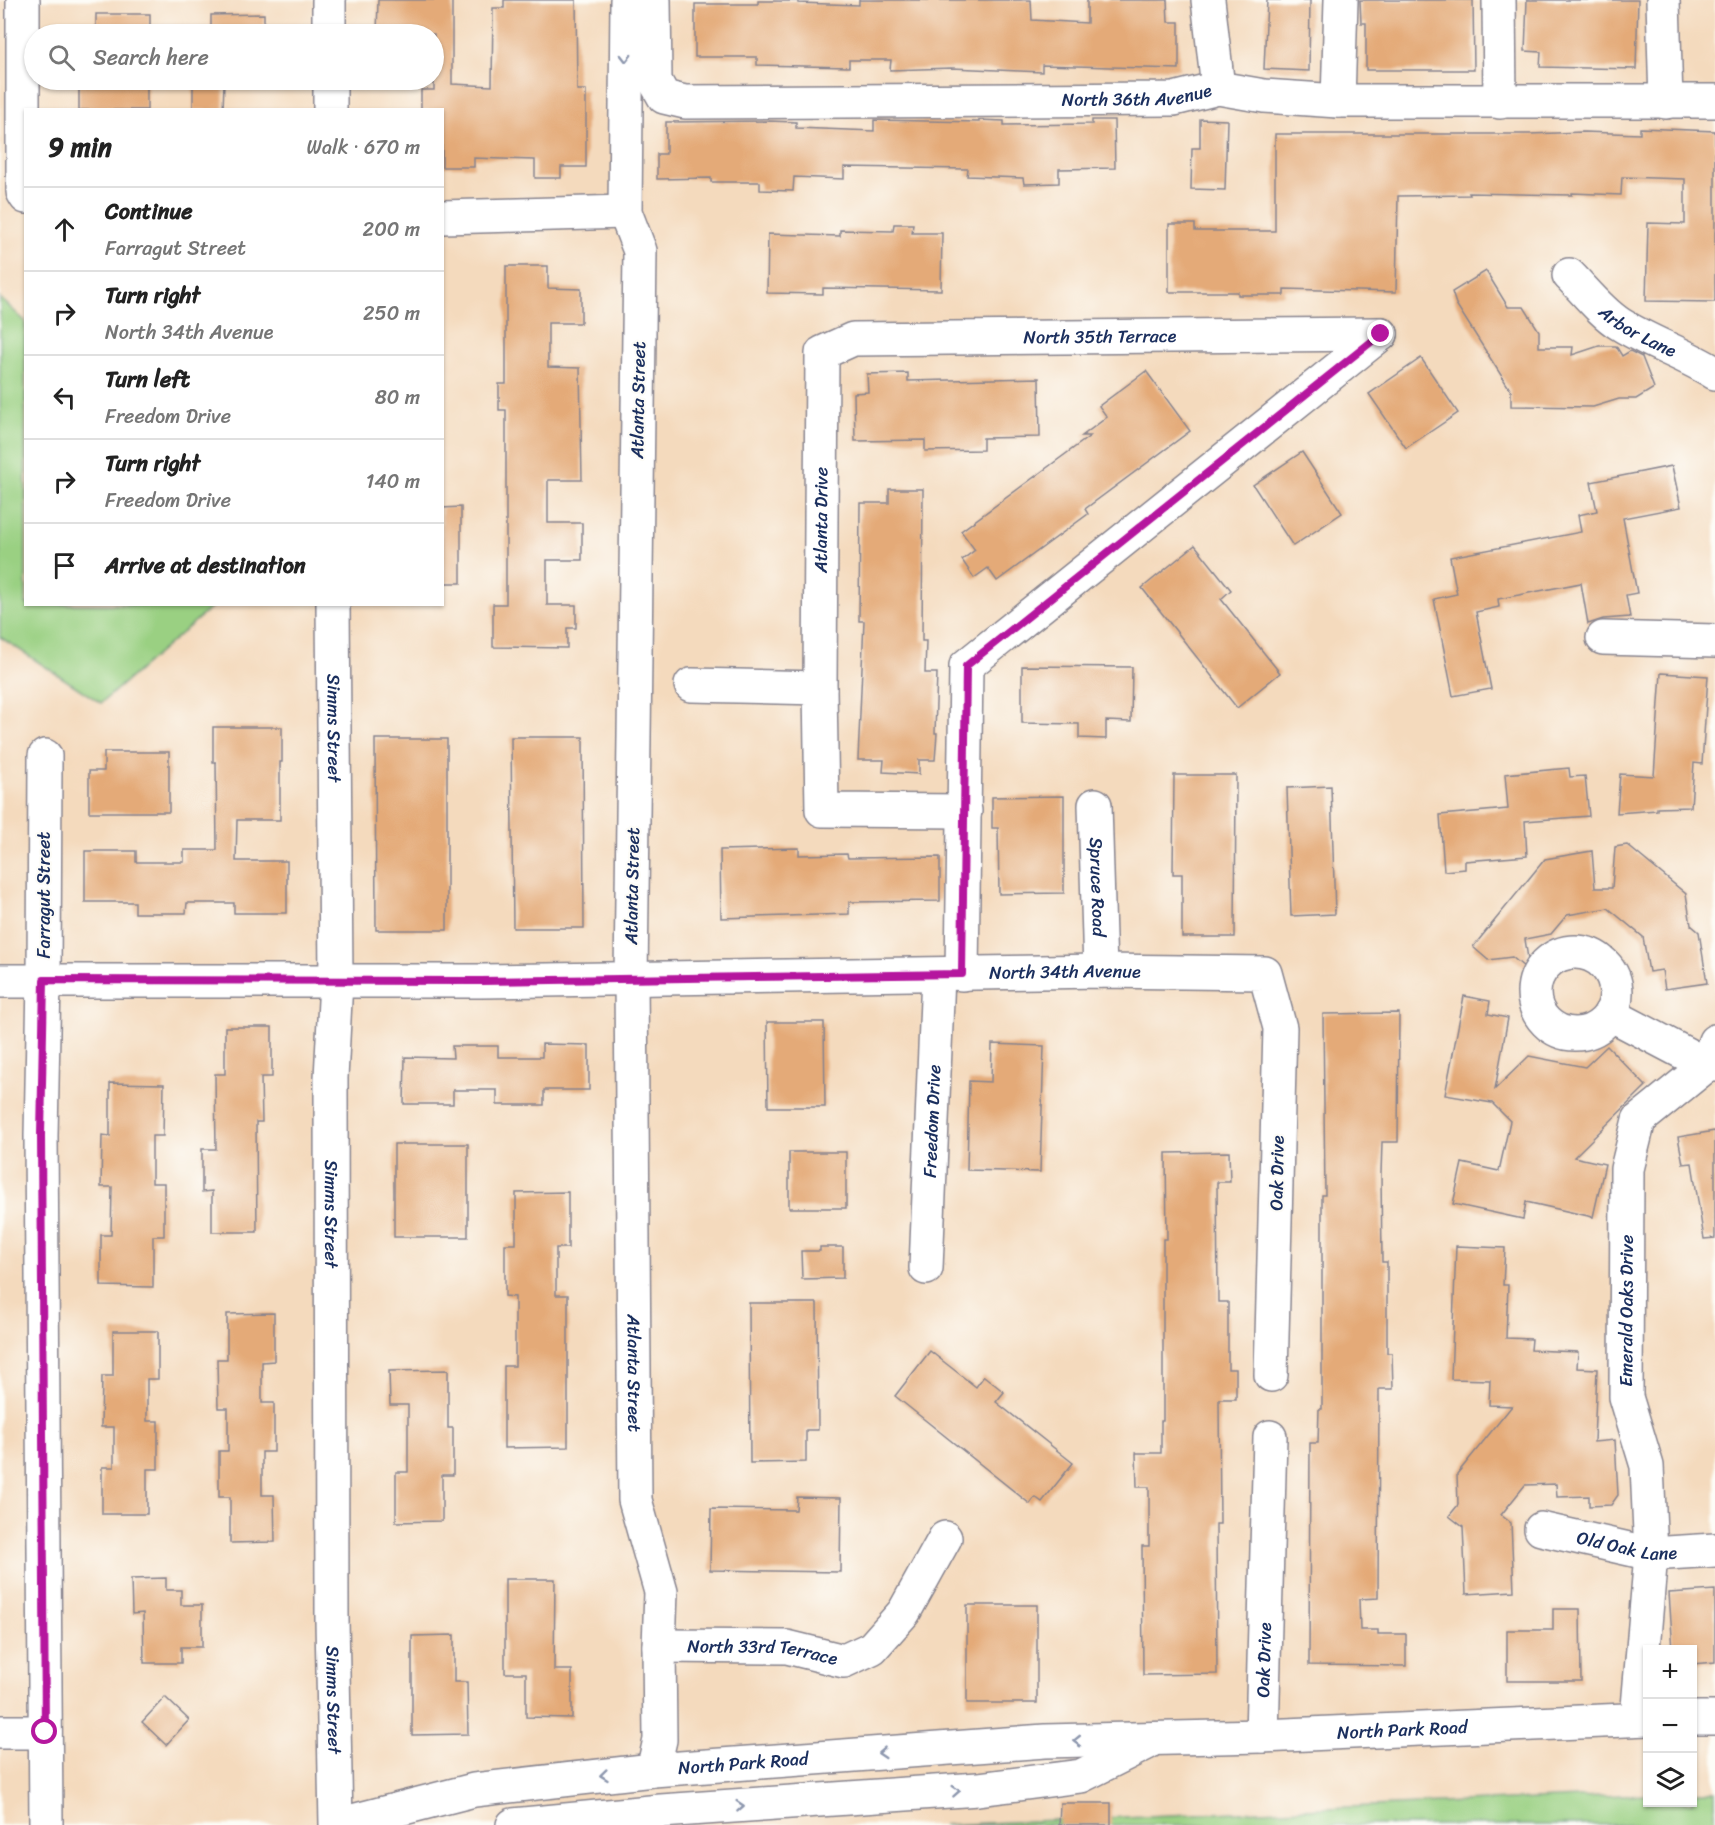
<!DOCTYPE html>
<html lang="en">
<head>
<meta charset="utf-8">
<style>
  :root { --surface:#fff; --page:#f2f2f2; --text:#222; --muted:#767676; --line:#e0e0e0 }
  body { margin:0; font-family:Sriracha,sans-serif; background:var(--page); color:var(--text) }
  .controls { position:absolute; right:18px; bottom:18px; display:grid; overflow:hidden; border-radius:0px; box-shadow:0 2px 4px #0004 }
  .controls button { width:54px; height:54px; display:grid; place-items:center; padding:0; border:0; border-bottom:2px solid var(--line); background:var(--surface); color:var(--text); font:30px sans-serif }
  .stop { position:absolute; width:18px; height:18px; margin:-14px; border:4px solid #b5179e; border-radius:50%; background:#fff }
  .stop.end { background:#b5179e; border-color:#fff; box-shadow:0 2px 6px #0008 }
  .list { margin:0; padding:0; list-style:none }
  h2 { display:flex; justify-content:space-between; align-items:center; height:78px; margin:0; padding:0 24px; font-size:26px }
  h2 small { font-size:20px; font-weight:400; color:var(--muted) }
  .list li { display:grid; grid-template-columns:39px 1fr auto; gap:18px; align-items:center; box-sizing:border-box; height:84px; padding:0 24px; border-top:2px solid var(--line) }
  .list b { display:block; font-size:22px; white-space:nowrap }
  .list p { margin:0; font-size:20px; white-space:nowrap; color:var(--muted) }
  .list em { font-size:20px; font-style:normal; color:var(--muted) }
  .icon { flex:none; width:33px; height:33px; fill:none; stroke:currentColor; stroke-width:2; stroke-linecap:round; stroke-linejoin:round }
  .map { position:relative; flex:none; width:1715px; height:1825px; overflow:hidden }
  .search { position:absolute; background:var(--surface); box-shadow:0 2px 4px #0004; left:24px; top:24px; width:420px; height:66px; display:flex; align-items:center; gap:15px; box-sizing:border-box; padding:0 21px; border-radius:33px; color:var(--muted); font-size:22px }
  .panel { position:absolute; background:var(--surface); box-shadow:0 2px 4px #0004; left:24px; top:108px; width:420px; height:498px; border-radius:0px }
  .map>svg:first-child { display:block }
  .green { fill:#9ad082; stroke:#5a8070; stroke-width:1.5 }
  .building { fill:#e4aa78 }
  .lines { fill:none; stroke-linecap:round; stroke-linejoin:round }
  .minor-casing { stroke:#88848e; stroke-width:36 }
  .minor { stroke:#fff; stroke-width:33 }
  .oneway { stroke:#8d97ae }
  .route { stroke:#b5179e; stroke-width:8 }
  .labels { text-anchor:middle; stroke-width:4.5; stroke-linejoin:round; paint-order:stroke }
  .street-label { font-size:18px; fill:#1b2f5e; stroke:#fdfcf7 }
</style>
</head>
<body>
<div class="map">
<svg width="1715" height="1825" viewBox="0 0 1715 1825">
  <rect width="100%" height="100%" fill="#fdfcf7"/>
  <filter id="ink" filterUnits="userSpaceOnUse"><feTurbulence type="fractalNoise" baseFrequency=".0167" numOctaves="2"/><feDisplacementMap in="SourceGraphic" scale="12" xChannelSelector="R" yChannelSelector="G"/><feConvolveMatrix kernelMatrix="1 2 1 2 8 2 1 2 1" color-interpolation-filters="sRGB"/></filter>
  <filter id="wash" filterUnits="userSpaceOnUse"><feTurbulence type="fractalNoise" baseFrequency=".008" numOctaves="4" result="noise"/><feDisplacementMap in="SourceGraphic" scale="24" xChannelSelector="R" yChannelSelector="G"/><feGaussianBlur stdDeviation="1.35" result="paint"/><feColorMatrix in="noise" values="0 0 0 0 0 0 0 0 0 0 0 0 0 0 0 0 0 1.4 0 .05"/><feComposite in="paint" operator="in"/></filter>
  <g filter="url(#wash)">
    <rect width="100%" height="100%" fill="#f4dabd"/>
    <g class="green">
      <polygon points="0,298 25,321 26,604 214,605 101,703 0,637"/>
      <polygon points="1693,1792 1715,1792 1715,1825 943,1825 1647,1794 1648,1802 1692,1802"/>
    </g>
    <g id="blocks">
      <g class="building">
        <polygon points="378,0 452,0 452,84 492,86 493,8 504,8 504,0 576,0 577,90 586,90 586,167 561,167 561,178 535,178 535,160 474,158 474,167 442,167 442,110 421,110 421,90 434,90 434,34 377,34"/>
        <polygon points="859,0 1031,0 1032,20 1087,23 1087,0 1167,0 1168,22 1179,22 1179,69 1042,65 1042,72 952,68 890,70 891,60 849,60 849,67 757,65 757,57 695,57 695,4 758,4 758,1 798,1 798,3 859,5"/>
        <polygon points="1267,0 1310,0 1309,71 1264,69"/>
        <polygon points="1360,0 1473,0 1474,70 1366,70 1366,23 1361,23"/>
        <polygon points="1527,0 1638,0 1636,69 1540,67 1541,52 1525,51"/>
        <rect x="96" y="14" width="54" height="20"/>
        <polygon points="264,14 264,34 211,34 211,15"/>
        <rect x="79" y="80" width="68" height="30"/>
        <polygon points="193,83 224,83 223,110 193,110"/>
        <polygon points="1200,119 1227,120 1225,190 1191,189 1192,148 1200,148"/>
        <polygon points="874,120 979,122 979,120 1004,121 1004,125 1092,124 1092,120 1114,120 1115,168 1059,169 1059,183 1024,184 1023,178 967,176 968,169 844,167 844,179 794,177 793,191 760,190 760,182 711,182 711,178 657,179 657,154 666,154 666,122 768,121 796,122 796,128 874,131"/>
        <polygon points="1640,128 1715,131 1715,302 1646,301 1648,223 1685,224 1685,179 1622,177 1621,195 1572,193 1572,195 1469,193 1470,195 1398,196 1396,292 1284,289 1284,295 1238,295 1238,292 1169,292 1169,224 1195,224 1195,231 1275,231 1275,134 1530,134 1583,132 1640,134"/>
        <polygon points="894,224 913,224 912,233 942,233 941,290 823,288 823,294 767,293 768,234 840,236 840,230 893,231"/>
        <polygon points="506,266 548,266 548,288 581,289 581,323 548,323 548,367 580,368 582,480 548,480 548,523 582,523 582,560 547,560 547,605 576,605 576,628 567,628 567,648 493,647 493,604 506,604 506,410 499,410 499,384 506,384"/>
        <polygon points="1486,271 1508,307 1524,307 1539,331 1539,347 1573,347 1572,355 1599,346 1616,346 1622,356 1630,351 1642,357 1654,388 1636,399 1619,399 1593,407 1511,406 1511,391 1456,304 1452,292"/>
        <polygon points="1421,358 1458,413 1406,448 1369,394"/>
        <polygon points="1146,371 1190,431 1085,509 1088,514 997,581 988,568 974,578 962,560 975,550 961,531 1090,436 1082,436 1107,417 1099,406"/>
        <polygon points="908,373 908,381 1039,378 1040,437 983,438 983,450 925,451 925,440 855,441 854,393 868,392 867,374"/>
        <polygon points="1302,452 1342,513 1293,546 1253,485"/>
        <polygon points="1672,466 1681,507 1623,518 1637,593 1626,595 1630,617 1603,619 1588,624 1581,583 1498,599 1499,607 1476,612 1491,689 1453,696 1434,599 1457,594 1450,557 1581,532 1578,515 1597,511 1591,482"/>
        <polygon points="889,489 923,489 922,641 926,641 925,673 937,673 935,733 937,733 935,760 919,760 919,774 883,772 884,760 858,760 864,621 859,621 860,503 889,503"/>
        <polygon points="461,507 461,583 442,583 442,508"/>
        <polygon points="1195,545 1231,590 1221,599 1280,673 1237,708 1142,588"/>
        <polygon points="1022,666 1132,667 1131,722 1106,721 1106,739 1079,738 1079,724 1022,723"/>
        <polygon points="1661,673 1708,676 1702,764 1694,763 1691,807 1657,808 1657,810 1617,813 1620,774 1654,776"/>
        <polygon points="213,727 282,727 282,762 280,762 280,820 237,820 236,861 287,861 287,913 234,913 234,903 187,903 186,913 135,913 135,902 85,902 85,851 136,851 136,862 184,862 184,850 217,850 216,762 213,762"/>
        <polygon points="511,737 583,737 584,928 513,928"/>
        <polygon points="375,739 447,739 447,930 376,930"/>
        <polygon points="104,752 169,752 169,812 89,812 89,771 104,771"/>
        <polygon points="1569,768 1570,777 1585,776 1589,816 1525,821 1527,856 1465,861 1465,869 1444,871 1440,815 1508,809 1505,774"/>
        <polygon points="1174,775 1236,775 1235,937 1182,937 1182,874 1173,874"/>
        <polygon points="1331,786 1335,914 1291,916 1287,788"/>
        <polygon points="1064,796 1064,893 999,894 998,828 992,828 992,797"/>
        <polygon points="1627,845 1686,894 1691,925 1699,932 1707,983 1665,989 1662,970 1649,972 1643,937 1608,908 1567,915 1551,934 1525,939 1530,972 1512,957 1488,960 1473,947 1545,859 1592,851 1595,888 1612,888 1615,847"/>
        <polygon points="799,848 799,855 847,854 848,858 940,857 940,901 849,902 849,914 721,918 720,850"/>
        <polygon points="1464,996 1490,1001 1488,1014 1508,1018 1495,1089 1529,1056 1585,1067 1607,1046 1646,1086 1574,1157 1605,1164 1593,1217 1526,1202 1523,1219 1453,1204 1462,1163 1499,1171 1510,1121 1492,1103 1445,1095"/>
        <polygon points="1399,1013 1398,1142 1382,1142 1381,1174 1382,1262 1387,1262 1387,1353 1392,1353 1393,1389 1379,1389 1378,1598 1359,1599 1360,1630 1378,1630 1378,1634 1406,1634 1406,1666 1309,1665 1310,1443 1318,1443 1319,1409 1322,1409 1322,1195 1325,1195 1323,1014"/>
        <polygon points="767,1022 824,1022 825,1107 768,1107"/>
        <polygon points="225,1027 272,1027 272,1077 261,1077 262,1122 256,1122 257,1232 212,1232 212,1191 202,1192 202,1149 216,1149 215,1074 225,1074"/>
        <polygon points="542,1044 589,1045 589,1090 544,1090 544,1105 497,1105 497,1090 453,1090 453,1104 404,1104 405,1057 453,1058 452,1046 498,1046 498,1057 542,1057"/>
        <polygon points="992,1044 1044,1046 1040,1172 967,1170 969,1081 991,1082"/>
        <polygon points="110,1083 164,1084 163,1136 152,1136 152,1183 164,1183 164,1236 153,1236 153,1287 101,1286 101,1235 111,1235 112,1187 101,1187 102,1135 110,1136"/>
        <polygon points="1715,1131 1715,1238 1704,1239 1692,1163 1683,1164 1678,1137"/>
        <rect x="394" y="1144" width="74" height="93"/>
        <rect x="789" y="1152" width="57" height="56"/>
        <polygon points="1229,1152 1230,1182 1217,1182 1218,1302 1228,1302 1228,1369 1236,1369 1236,1399 1219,1399 1220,1524 1216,1524 1217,1674 1143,1675 1142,1546 1149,1546 1149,1487 1137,1487 1136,1453 1161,1453 1161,1421 1163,1421 1163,1239 1167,1239 1166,1153"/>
        <polygon points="568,1192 568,1248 556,1248 556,1295 568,1295 568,1447 504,1448 504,1366 515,1366 515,1297 505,1296 505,1244 516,1244 516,1193"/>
        <polygon points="1456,1246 1505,1248 1503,1285 1508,1285 1506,1338 1532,1339 1531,1350 1578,1352 1577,1368 1597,1369 1594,1442 1615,1440 1618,1495 1611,1505 1589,1506 1589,1496 1557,1497 1556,1484 1525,1485 1501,1515 1511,1523 1514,1591 1466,1594 1463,1527 1449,1516 1458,1505 1457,1474 1512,1406 1489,1405 1490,1380 1451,1379"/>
        <polygon points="820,1247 843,1247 843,1278 802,1279 801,1251 820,1251"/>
        <polygon points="749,1303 817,1303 818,1430 806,1430 806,1462 750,1463"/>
        <polygon points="274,1313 274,1361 262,1362 262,1403 274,1403 274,1452 262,1452 262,1495 274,1495 275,1542 230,1543 230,1497 219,1497 219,1451 228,1451 228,1408 218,1408 217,1359 227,1359 227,1314"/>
        <polygon points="113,1331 158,1331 158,1379 147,1379 147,1421 158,1421 158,1469 147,1469 147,1514 102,1514 102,1467 114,1467 114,1427 101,1427 102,1376 113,1376"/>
        <polygon points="930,1351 976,1387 984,1376 1004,1392 996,1402 1073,1463 1042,1502 1035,1497 1030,1504 895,1396"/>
        <polygon points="448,1370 448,1428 453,1428 453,1475 442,1475 442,1521 396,1522 396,1472 408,1472 408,1405 390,1405 389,1371"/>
        <polygon points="797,1497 841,1498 840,1572 710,1570 711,1509 796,1510"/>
        <polygon points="166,1578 166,1590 181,1590 181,1605 202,1605 202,1647 181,1647 181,1663 144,1663 143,1613 132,1614 131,1579"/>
        <polygon points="505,1579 555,1579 554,1670 572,1670 572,1718 526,1717 526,1673 505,1673"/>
        <polygon points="1715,1590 1715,1662 1692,1664 1692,1650 1673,1650 1669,1593"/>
        <rect x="967" y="1605" width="70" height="98"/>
        <polygon points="1553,1609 1580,1609 1581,1681 1507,1681 1507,1630 1553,1630"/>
        <polygon points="454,1635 454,1682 467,1682 468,1734 412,1735 412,1636"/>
        <polygon points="165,1697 189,1720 166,1745 142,1722"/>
        <polygon points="1060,1803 1111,1803 1111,1825 1059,1825"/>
      </g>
    </g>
  </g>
  <g filter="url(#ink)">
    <use href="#blocks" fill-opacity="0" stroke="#88848e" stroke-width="1.5"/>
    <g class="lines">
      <g class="minor-casing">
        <g id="minor">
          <polyline points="23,0 23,192 26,197"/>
          <polyline points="329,0 329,34"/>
          <path id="s1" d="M627 0 625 212 640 251 631 978 635 1500 661 1592 659 1646 660 1740 653 1770"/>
          <path id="s2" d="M654 0 655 81 664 97 685 102 1174 99 1218 88 1264 96 1338 101H1715"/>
          <polyline points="1208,0 1218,88"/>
          <polyline points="1499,0 1500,102"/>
          <polyline points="1663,0 1666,102"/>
          <polyline points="330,80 330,110"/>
          <polyline points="1338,101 1341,0"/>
          <polyline points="442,217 625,212"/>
          <path id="s3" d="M1569 275C1584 290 1602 313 1620 324 1650 343 1685 354 1715 373"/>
          <path id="s4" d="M333 604 336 981 331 1078 332 1620 336 1825"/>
          <polyline points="1603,638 1715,641"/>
          <polyline points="691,685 820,688 822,810 965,811"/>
          <path id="s5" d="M820 688 822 353 853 339 1381 334"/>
          <polyline points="45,756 44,980 41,1136 46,1825"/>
          <path id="s6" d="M1095 805 1100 971"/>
          <circle cx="1575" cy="993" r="41"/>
          <polyline points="962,974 966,666 1381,334"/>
          <path id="s7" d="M0 981H481L1100 971 1265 973 1280 1028 1271 1375"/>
          <polyline points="1610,1014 1707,1065 1715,1065"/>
          <path id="s8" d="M926 1268 938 975"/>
          <path id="s9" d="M1541 1529 1651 1554 1715 1550"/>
          <path id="s10" d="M659 1646 787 1647 844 1661 872 1648 904 1612 945 1538"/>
          <polyline points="1692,1718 1715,1718"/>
          <path id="s11" d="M1637 1719 1651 1554 1647 1466 1626 1397 1627 1169 1639 1120 1707 1065 1715 1041"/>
          <polyline points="0,1732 45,1732"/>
          <path id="s12" d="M1262 1736 1270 1437"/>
          <path id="s13" d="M337 1825 474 1790 653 1770 1045 1741 1262 1736 1648 1719"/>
          <polyline points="513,1825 661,1811 978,1789 1081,1776 1147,1743"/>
        </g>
      </g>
      <use href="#minor" class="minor"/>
    </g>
    <defs><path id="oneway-chevron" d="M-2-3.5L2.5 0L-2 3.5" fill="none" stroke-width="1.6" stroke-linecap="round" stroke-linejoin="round" transform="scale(1.5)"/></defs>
    <g class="oneway">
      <use href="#oneway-chevron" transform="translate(626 58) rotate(90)"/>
      <use href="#oneway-chevron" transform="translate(1077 1741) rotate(179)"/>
      <use href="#oneway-chevron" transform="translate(882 1753) rotate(176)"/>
      <use href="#oneway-chevron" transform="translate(604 1775) rotate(174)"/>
      <use href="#oneway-chevron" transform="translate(956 1791) rotate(-4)"/>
      <use href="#oneway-chevron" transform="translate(740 1806) rotate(-4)"/>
    </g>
  </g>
  <g class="lines" filter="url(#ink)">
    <polyline class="route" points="45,1732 41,1136 44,980 481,981 962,974 966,666 1381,334"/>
  </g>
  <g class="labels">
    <g class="street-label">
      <text dy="6" stroke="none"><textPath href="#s2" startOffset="573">North 36th Avenue</textPath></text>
      <text dy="6" stroke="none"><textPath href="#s3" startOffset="90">Arbor Lane</textPath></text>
      <text dy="6" stroke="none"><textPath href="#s5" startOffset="616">North 35th Terrace</textPath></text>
      <text transform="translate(638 400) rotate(-89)" y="6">Atlanta Street</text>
      <text dy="6" stroke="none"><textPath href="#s5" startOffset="168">Atlanta Drive</textPath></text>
      <text dy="6" stroke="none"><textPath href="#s4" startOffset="124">Simms Street</textPath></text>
      <text transform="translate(632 886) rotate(-89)" y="6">Atlanta Street</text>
      <text dy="6" stroke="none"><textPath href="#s6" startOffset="82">Spruce Road</textPath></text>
      <text transform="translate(44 895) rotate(-90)" y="6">Farragut Street</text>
      <text dy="6" stroke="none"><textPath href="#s7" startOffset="1065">North 34th Avenue</textPath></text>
      <text dy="6" stroke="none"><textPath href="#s8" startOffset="147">Freedom Drive</textPath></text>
      <text transform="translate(1277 1173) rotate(-89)" y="6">Oak Drive</text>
      <text dy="6" stroke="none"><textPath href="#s4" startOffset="610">Simms Street</textPath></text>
      <text dy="6" stroke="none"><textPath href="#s11" startOffset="412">Emerald Oaks Drive</textPath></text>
      <text dy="6" stroke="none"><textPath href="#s1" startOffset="1376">Atlanta Street</textPath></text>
      <text dy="6" stroke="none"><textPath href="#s9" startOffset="88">Old Oak Lane</textPath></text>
      <text dy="6" stroke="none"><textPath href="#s10" startOffset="104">North 33rd Terrace</textPath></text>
      <text dy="6" stroke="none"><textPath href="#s12" startOffset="76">Oak Drive</textPath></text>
      <text dy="6" stroke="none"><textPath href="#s4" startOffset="1096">Simms Street</textPath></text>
      <text dy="6" stroke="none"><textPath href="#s13" startOffset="1072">North Park Road</textPath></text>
      <text dy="6" stroke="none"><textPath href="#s13" startOffset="412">North Park Road</textPath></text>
    </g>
  </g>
</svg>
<div class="controls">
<button>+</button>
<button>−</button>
<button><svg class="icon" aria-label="layers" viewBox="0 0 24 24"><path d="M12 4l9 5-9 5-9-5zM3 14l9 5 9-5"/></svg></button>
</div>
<div class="stop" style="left:45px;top:1732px"></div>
<div class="stop end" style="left:1381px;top:334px"></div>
<div class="search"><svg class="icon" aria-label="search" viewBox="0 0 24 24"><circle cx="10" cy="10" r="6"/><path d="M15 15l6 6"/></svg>Search here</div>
<section class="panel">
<h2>9 min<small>Walk · 670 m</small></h2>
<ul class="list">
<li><svg class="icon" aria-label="ahead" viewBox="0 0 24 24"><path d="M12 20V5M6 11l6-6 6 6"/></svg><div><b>Continue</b><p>Farragut Street</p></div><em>200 m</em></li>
<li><svg class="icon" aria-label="right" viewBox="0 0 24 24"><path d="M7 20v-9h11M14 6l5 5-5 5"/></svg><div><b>Turn right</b><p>North 34th Avenue</p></div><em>250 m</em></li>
<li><svg class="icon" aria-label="left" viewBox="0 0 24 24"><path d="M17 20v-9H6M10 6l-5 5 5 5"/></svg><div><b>Turn left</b><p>Freedom Drive</p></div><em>80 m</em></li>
<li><svg class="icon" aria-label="right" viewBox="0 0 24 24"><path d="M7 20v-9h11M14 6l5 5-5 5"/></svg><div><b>Turn right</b><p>Freedom Drive</p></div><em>140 m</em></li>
<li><svg class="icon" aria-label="arrive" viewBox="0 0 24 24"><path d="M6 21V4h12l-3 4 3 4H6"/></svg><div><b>Arrive at destination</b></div></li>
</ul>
</section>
</div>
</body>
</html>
